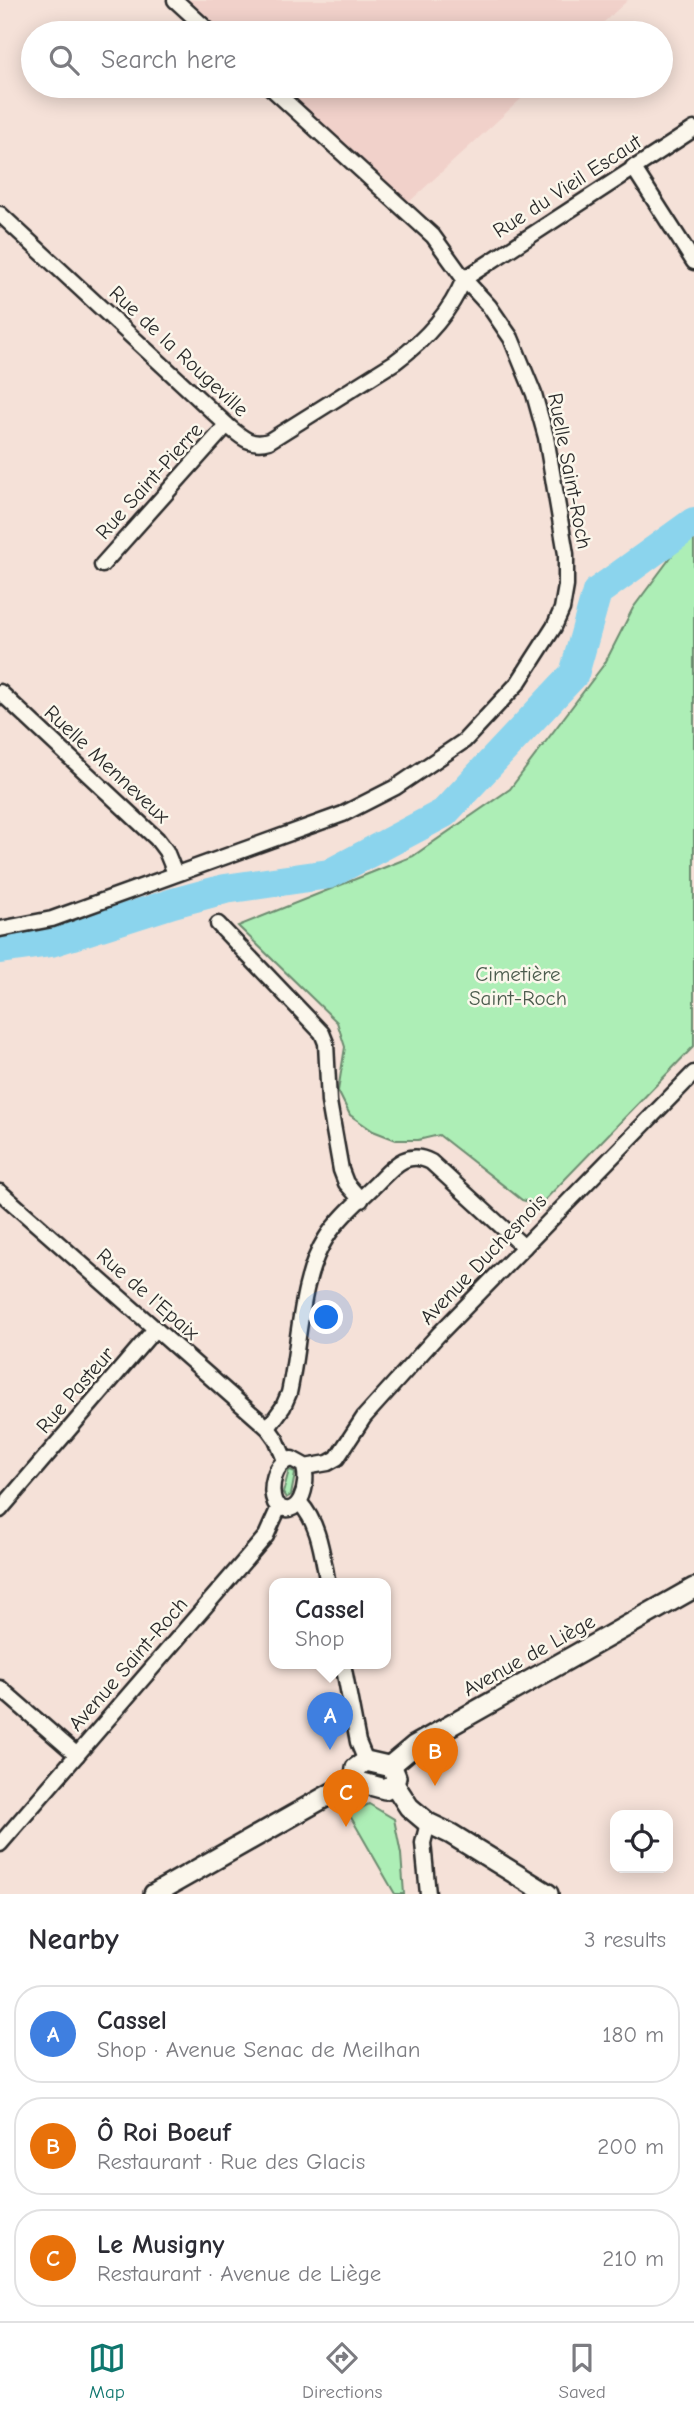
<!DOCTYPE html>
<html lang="en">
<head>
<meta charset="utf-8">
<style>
  :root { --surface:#fff; --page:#f2f2f3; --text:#2b2b33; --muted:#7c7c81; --line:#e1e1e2; --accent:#0f766e }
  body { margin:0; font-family:"Comic Neue",sans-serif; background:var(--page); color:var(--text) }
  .controls { position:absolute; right:21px; bottom:21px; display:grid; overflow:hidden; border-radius:14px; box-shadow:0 4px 18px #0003 }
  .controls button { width:63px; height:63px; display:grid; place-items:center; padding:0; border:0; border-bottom:2px solid var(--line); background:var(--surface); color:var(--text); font:35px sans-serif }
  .you { position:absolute; left:327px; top:1318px; width:24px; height:24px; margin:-18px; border:5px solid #fff; border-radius:50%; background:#1a73e8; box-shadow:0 0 0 10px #1a73e833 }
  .badge { display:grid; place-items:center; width:46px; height:46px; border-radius:50%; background:var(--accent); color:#fff; font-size:23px; font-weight:700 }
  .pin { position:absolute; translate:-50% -58px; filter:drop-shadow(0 2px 4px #0008) }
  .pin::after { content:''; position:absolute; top:37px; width:24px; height:21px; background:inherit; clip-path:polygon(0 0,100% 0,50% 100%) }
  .popup { position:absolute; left:269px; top:1578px; width:122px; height:91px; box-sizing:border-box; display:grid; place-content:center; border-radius:14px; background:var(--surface); filter:drop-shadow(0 2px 5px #0005); font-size:23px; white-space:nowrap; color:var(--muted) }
  .popup b { font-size:26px; color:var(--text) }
  .popup::after { content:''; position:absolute; left:50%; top:100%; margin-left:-14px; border:14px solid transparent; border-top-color:var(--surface) }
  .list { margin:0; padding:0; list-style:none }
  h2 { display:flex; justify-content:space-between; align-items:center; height:91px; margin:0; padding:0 28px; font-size:30px }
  h2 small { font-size:23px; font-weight:400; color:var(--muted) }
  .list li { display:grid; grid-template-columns:46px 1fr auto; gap:21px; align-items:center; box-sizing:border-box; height:98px; margin:0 14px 14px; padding:0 14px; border:2px solid var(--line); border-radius:28px }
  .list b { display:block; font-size:26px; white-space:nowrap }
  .list p { margin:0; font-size:23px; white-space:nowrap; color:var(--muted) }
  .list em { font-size:23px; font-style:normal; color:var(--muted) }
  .icon { flex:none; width:38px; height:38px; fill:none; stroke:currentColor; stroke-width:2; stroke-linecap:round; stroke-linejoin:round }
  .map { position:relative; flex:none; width:694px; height:1894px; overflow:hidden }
  .search { position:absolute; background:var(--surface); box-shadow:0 4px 18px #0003; left:21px; right:21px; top:21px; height:77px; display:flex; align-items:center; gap:18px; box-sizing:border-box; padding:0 24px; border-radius:38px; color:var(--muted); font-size:26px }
  .sheet { height:427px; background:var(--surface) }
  nav { display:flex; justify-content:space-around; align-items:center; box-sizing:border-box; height:98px; border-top:2px solid var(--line); background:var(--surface); font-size:19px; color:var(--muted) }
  nav a { display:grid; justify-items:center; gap:4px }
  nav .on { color:var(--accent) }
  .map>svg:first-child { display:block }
  .built { fill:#f1d1ca }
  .green { fill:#adeeb6; stroke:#6c8c70; stroke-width:2 }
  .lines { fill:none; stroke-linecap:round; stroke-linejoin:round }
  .river { stroke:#8bd4ed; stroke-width:30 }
  .street-casing { stroke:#2b2b2b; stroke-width:19 }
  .secondary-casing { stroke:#2b2b2b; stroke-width:24 }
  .street { stroke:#fbf7ec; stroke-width:14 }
  .secondary { stroke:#fbf7ec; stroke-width:19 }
  .labels { text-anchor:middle; stroke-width:5; stroke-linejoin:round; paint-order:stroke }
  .street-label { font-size:21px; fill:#2b2b2b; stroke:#fbf7ec }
  .park-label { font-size:21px; fill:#4c5c4e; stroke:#fbf7ec }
</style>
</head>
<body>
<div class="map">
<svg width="694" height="1894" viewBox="0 0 694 1894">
  <rect width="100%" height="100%" fill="#f5e1d8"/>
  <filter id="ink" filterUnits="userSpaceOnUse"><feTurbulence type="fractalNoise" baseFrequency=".0143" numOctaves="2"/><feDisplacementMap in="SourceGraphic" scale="14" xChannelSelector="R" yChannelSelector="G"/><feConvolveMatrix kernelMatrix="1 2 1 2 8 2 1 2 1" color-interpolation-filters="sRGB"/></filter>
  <g filter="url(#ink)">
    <g class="built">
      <polygon points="169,0 628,0 592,33 209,33"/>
      <polygon points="271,86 535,86 409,202"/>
    </g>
    <g class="green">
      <polygon points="694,537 694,1046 540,1205 522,1200 439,1135 418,1140 396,1140 373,1131 350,1115 338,1091 345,1047 337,1022 238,926 413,856 510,789 605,663 633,608 677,549"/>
      <polygon points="289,1470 293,1471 295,1474 291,1495 286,1498 283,1493"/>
      <polygon points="369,1804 394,1819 401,1854 404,1894 395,1894 349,1814"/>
    </g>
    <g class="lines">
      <polyline class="river" points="0,949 51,942 173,903 225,889 329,874 444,813 574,674 597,592 694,522"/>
      <g class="street-casing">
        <g id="street">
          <polyline points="175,0 211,33"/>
          <polyline points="633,167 694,262"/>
          <path d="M0 214 227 425C241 437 251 447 269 441L395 362C425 340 450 313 464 279L694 129"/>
          <polyline points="102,565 227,425"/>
          <polyline points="0,692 157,839 166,851 175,873"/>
          <polyline points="218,924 322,1033 326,1043 329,1102 341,1170 346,1183 361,1200"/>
          <polyline points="0,929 52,919 343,814 396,787 464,741 518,683 554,627 562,609 566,586 566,554 546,437 534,394 511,338 489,306 464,279 433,236 269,86"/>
          <polyline points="0,1192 268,1428 276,1439 285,1460"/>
          <path d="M268 1428 283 1407 289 1393C300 1344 299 1280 326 1238 339 1217 360 1200 377 1183 393 1167 407 1149 431 1162L524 1247"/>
          <path d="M292 1459 303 1465C311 1483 298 1525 275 1503 269 1488 274 1462 292 1459Z"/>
          <polyline points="305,1467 328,1463 337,1458 364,1417 438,1335 694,1073"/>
          <path d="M300 1503C320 1525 322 1555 328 1584"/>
          <polyline points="0,1510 155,1329"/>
          <polyline points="343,1664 358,1742 366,1761"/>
          <polyline points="0,1688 77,1755"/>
          <polyline points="428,1823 423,1843 428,1894"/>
          <polyline points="0,1844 266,1536 279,1507"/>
        </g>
      </g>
      <g class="secondary-casing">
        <g id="secondary">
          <polygon points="366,1761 392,1767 396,1777 394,1784 385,1789 359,1782 355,1776 356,1768"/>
          <polyline points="390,1766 414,1746 694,1588"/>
          <polyline points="394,1784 409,1807 428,1823 451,1834 548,1894"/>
          <polyline points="154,1894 334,1792 358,1780"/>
        </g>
      </g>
      <use href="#street" class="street"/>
      <use href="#secondary" class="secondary"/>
    </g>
  </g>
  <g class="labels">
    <g class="street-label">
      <text transform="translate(567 186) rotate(-33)" y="7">Rue du Vieil Escaut</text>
      <text transform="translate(179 351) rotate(43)" y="7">Rue de la Rougeville</text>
      <text transform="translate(570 471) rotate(79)" y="7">Ruelle Saint-Roch</text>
      <text transform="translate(149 481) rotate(-48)" y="7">Rue Saint-Pierre</text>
      <text transform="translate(107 764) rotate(43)" y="7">Ruelle Menneveux</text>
      <text transform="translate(483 1259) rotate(-46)" y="7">Avenue Duchesnois</text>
      <text transform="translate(148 1294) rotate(41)" y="7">Rue de l'Epaix</text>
      <text transform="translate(75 1390) rotate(-49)" y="7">Rue Pasteur</text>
      <text transform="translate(529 1655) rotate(-29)" y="7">Avenue de Liège</text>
      <text transform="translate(128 1664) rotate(-49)" y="7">Avenue Saint-Roch</text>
    </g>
    <g class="park-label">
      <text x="518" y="981">Cimetière<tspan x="518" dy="24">Saint-Roch</tspan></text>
    </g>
  </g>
</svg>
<div class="controls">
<button><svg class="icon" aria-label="locate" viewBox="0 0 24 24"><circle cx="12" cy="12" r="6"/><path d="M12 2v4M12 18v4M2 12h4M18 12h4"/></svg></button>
</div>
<div class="you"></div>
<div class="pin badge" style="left:330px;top:1750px;background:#3f7fe0">A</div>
<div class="popup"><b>Cassel</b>Shop</div>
<div class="pin badge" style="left:435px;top:1786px;background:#e8710a">B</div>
<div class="pin badge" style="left:346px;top:1827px;background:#e8710a">C</div>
<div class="search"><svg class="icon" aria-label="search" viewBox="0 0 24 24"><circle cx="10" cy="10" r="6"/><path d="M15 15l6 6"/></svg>Search here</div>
</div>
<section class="sheet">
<h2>Nearby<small>3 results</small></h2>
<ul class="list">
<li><span class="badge" style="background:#3f7fe0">A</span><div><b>Cassel</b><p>Shop · Avenue Senac de Meilhan</p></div><em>180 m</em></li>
<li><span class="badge" style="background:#e8710a">B</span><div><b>Ô Roi Boeuf</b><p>Restaurant · Rue des Glacis</p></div><em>200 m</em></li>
<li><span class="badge" style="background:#e8710a">C</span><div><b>Le Musigny</b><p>Restaurant · Avenue de Liège</p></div><em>210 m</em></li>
</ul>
</section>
<nav>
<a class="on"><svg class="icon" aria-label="map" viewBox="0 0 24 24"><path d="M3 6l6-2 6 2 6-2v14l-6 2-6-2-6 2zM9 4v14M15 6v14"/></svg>Map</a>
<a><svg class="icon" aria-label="directions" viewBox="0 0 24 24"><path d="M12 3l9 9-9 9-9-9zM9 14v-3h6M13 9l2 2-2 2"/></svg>Directions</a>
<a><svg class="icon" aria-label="saved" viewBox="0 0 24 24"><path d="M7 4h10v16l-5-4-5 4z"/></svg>Saved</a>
</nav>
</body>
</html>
